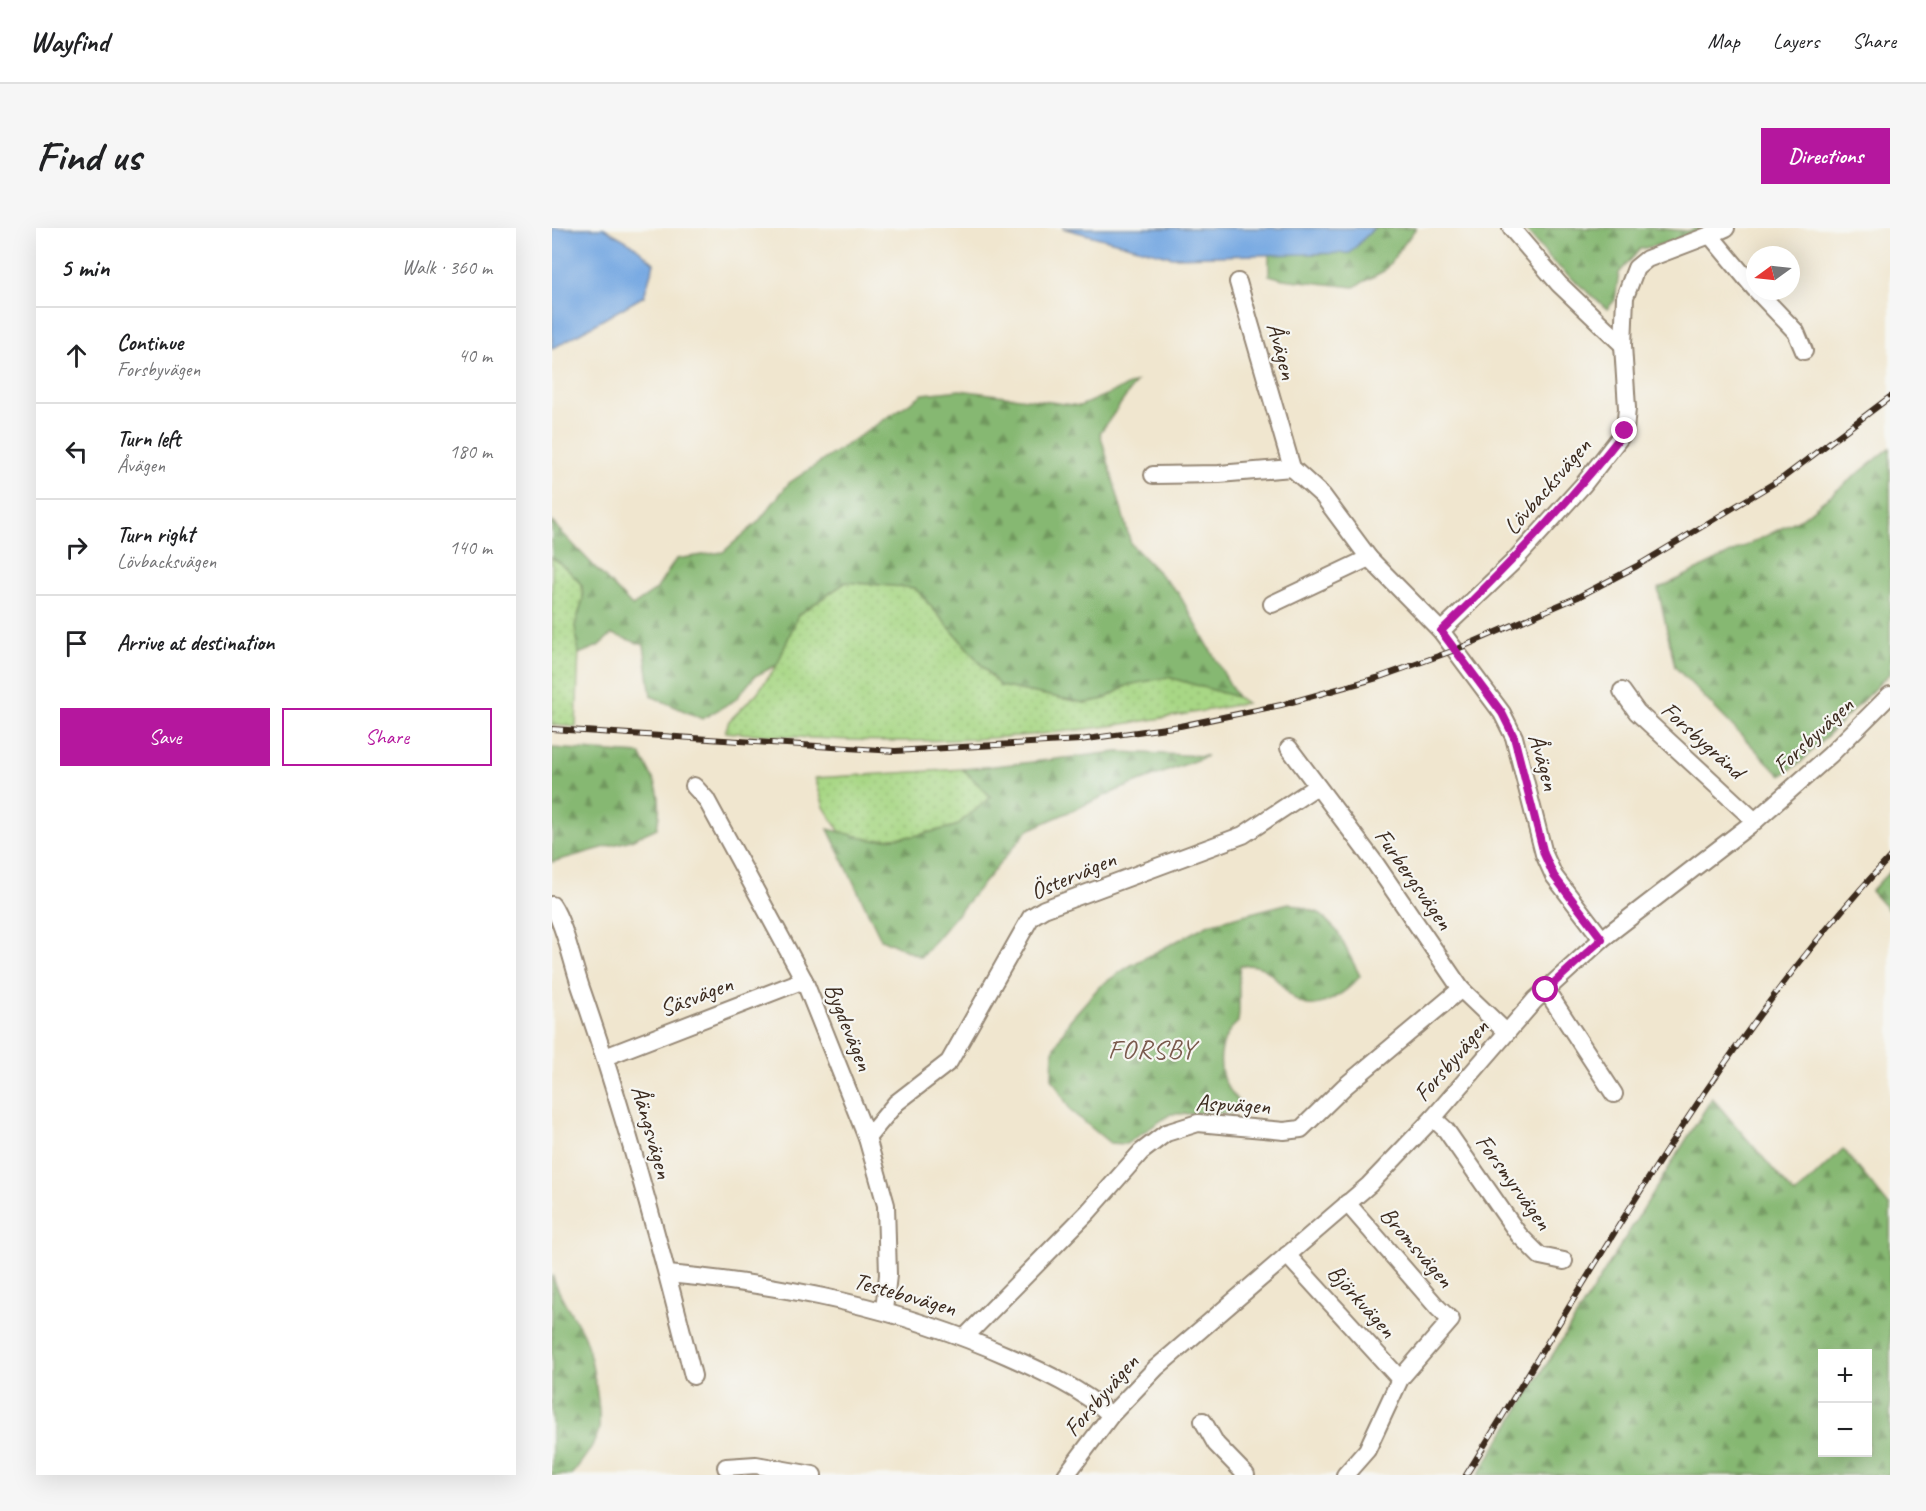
<!DOCTYPE html>
<html lang="en">
<head>
<meta charset="utf-8">
<style>
  :root { --surface:#fff; --page:#f6f6f6; --text:#202124; --muted:#757577; --line:#e0e0e0; --accent:#b5179e }
  body { margin:0; font-family:Caveat,sans-serif; background:var(--page); color:var(--text) }
  .controls { position:absolute; right:18px; bottom:18px; display:grid; overflow:hidden; border-radius:0px; box-shadow:0 6px 24px #0002 }
  .controls button { width:54px; height:54px; display:grid; place-items:center; padding:0; border:0; border-bottom:2px solid var(--line); background:var(--surface); color:var(--text); font:30px sans-serif }
  .compass { position:absolute; left:1194px; top:18px; width:54px; height:54px; border-radius:50%; background:var(--surface); box-shadow:0 6px 24px #0002; rotate:255deg }
  .stop { position:absolute; width:18px; height:18px; margin:-14px; border:4px solid #b5179e; border-radius:50%; background:#fff }
  .stop.end { background:#b5179e; border-color:#fff; box-shadow:0 2px 6px #0008 }
  .list { margin:0; padding:0; list-style:none }
  h2 { display:flex; justify-content:space-between; align-items:center; height:78px; margin:0; padding:0 24px; font-size:26px }
  h2 small { font-size:20px; font-weight:400; color:var(--muted) }
  .list li { display:grid; grid-template-columns:39px 1fr auto; gap:18px; align-items:center; box-sizing:border-box; height:96px; padding:0 24px; border-top:2px solid var(--line) }
  .list b { display:block; font-size:22px; white-space:nowrap }
  .list p { margin:0; font-size:20px; white-space:nowrap; color:var(--muted) }
  .list em { font-size:20px; font-style:normal; color:var(--muted) }
  .actions { display:flex; gap:12px; padding:18px 24px }
  .actions a { flex:1; padding:14px 0; border:2px solid var(--accent); border-radius:0px; text-align:center; font-size:21px; color:var(--accent) }
  .actions .main { background:var(--accent); color:#fff }
  .icon { flex:none; width:33px; height:33px; fill:none; stroke:currentColor; stroke-width:2; stroke-linecap:round; stroke-linejoin:round }
  .map { position:relative; flex:none; width:1338px; height:1247px; overflow:hidden; border-radius:0px }
  header { display:flex; align-items:center; gap:36px; box-sizing:border-box; height:84px; padding:0 30px; background:var(--surface); border-bottom:2px solid var(--line) }
  header strong { font-size:28px }
  nav { display:flex; gap:33px; margin-inline-start:auto; font-size:21px }
  .intro { display:flex; align-items:center; justify-content:space-between; box-sizing:border-box; height:144px; padding:0 36px }
  h1 { margin:0; font-size:42px }
  .button { padding:15px 27px; border-radius:0px; background:var(--accent); color:#fff; font-size:21px; font-weight:700 }
  main { display:flex; gap:36px; padding:0 36px }
  aside { flex:1; background:var(--surface); border-radius:0px; box-shadow:0 6px 24px #0002 }
  .map>svg:first-child { display:block }
  .green { fill:url(#green-dots); stroke:#728052; stroke-width:1.5 }
  .forest { fill:url(#forest-firs); stroke:#607148; stroke-width:1.5; fill-rule:evenodd }
  .water { fill:#77a9e2; stroke:#596a80; stroke-width:1.5 }
  .lines { fill:none; stroke-linecap:round; stroke-linejoin:round }
  .minor-casing { stroke:#968876; stroke-width:20 }
  .minor { stroke:#fff; stroke-width:16 }
  .rail-casing { stroke:#3b2a1e; stroke-width:6 }
  .rail { stroke:#f6f6f2; stroke-width:4; stroke-dasharray:11; stroke-linecap:butt }
  .route { stroke:#b5179e; stroke-width:8 }
  .labels { text-anchor:middle; stroke-width:4.5; stroke-linejoin:round; paint-order:stroke }
  .street-label { font-size:24px; fill:#3b2a1e; stroke:#f6f6f2 }
  .quarter-label { font-size:27px; letter-spacing:1.5px; fill:#79594c; stroke:#f6f6f2 }
</style>
</head>
<body>
<header>
<strong>Wayfind</strong>
<nav><a>Map</a><a>Layers</a><a>Share</a></nav>
</header>
<div class="intro"><h1>Find us</h1><a class="button">Directions</a></div>
<main>
<aside>
<h2>5 min<small>Walk · 360 m</small></h2>
<ul class="list">
<li><svg class="icon" aria-label="ahead" viewBox="0 0 24 24"><path d="M12 20V5M6 11l6-6 6 6"/></svg><div><b>Continue</b><p>Forsbyvägen</p></div><em>40 m</em></li>
<li><svg class="icon" aria-label="left" viewBox="0 0 24 24"><path d="M17 20v-9H6M10 6l-5 5 5 5"/></svg><div><b>Turn left</b><p>Åvägen</p></div><em>180 m</em></li>
<li><svg class="icon" aria-label="right" viewBox="0 0 24 24"><path d="M7 20v-9h11M14 6l5 5-5 5"/></svg><div><b>Turn right</b><p>Lövbacksvägen</p></div><em>140 m</em></li>
<li><svg class="icon" aria-label="arrive" viewBox="0 0 24 24"><path d="M6 21V4h12l-3 4 3 4H6"/></svg><div><b>Arrive at destination</b></div></li>
</ul>
<div class="actions"><a class="main">Save</a><a>Share</a></div>
</aside>
<div class="map">
<svg width="1338" height="1247" viewBox="0 0 1338 1247">
  <defs>
    <pattern id="green-dots" width="8" height="8" patternUnits="userSpaceOnUse" patternTransform="scale(1.5)"><rect width="8" height="8" fill="#a8d785"/><path d="M2 2h.1M6 6h.1" fill="none" stroke="#92b972" stroke-width="1.8" stroke-linecap="round"/></pattern>
    <pattern id="forest-firs" width="22" height="20" patternUnits="userSpaceOnUse" patternTransform="scale(1.5)"><rect width="22" height="20" fill="#86b872"/><path d="M5 1l3.5 6h-7zM16 11l3.5 6h-7z" fill="#6f965d"/></pattern>
  </defs>
  <rect width="100%" height="100%" fill="#f6f6f2"/>
  <filter id="ink" filterUnits="userSpaceOnUse"><feTurbulence type="fractalNoise" baseFrequency=".0167" numOctaves="2"/><feDisplacementMap in="SourceGraphic" scale="12" xChannelSelector="R" yChannelSelector="G"/><feConvolveMatrix kernelMatrix="1 2 1 2 8 2 1 2 1" color-interpolation-filters="sRGB"/></filter>
  <filter id="wash" filterUnits="userSpaceOnUse"><feTurbulence type="fractalNoise" baseFrequency=".008" numOctaves="4" result="noise"/><feDisplacementMap in="SourceGraphic" scale="24" xChannelSelector="R" yChannelSelector="G"/><feGaussianBlur stdDeviation="1.35" result="paint"/><feColorMatrix in="noise" values="0 0 0 0 0 0 0 0 0 0 0 0 0 0 0 0 0 1.4 0 .05"/><feComposite in="paint" operator="in"/></filter>
  <g filter="url(#wash)">
    <rect width="100%" height="100%" fill="#f0e6cf"/>
    <g class="green">
      <polygon points="0,329 16,342 30,357 31,371 23,398 27,420 24,499 0,497"/>
      <path d="M295 354 363 360 448 458 533 475 552 471 576 457 616 449 685 469 694 475C578 498 460 514 341 513 285 513 229 508 173 504L177 493 205 465 225 437 246 387Z"/>
      <polygon points="411,541 440,569 404,598 362,608 322,612 288,604 272,579 263,550"/>
    </g>
    <g class="forest">
      <polygon points="822,0 864,0 832,43 802,59 731,51 717,47 717,26 797,25"/>
      <polygon points="972,0 1101,0 1136,3 1144,0 1164,0 1127,13 1088,21 1067,45 1063,72 1055,81 1000,33"/>
      <polygon points="584,154 548,205 579,316 627,366 685,469 616,449 576,457 552,471 533,475 448,458 363,360 294,354 246,387 225,437 203,448 183,472 150,491 99,468 92,417 60,406 46,418 27,426 23,398 31,371 30,357 16,342 0,329 0,294 80,378 104,362 124,331 171,324 206,294 237,255 371,166 408,162 528,178"/>
      <polygon points="1338,220 1338,445 1248,535 1229,548 1123,439 1106,361 1250,290"/>
      <path d="M0 520 88 526C104 554 112 567 105 600L79 612 0 634Z"/>
      <path d="M567 524 655 528 566 562 476 602 369 729 329 711 276 601 322 612 362 608 404 598 439 569 411 541C464 537 514 529 567 524Z"/>
      <polygon points="1338,643 1338,684 1319,663"/>
      <path d="M737 675 767 685 785 703 808 748C796 763 764 788 744 772 723 755 720 733 688 738 685 757 689 775 686 794 670 807 665 829 671 850 674 858 682 867 686 874L680 885 619 886 574 916 558 915 519 883 500 850 501 823 518 792 548 758 576 739 657 696Z"/>
      <path d="M1160 870 1243 967 1291 921 1338 979V1247H926ZM1270 1126H1316V1224H1270Z"/>
      <path d="M0 1047C7 1069 20 1085 30 1104 39 1121 49 1180 47 1200 45 1215 29 1235 19 1247H0Z"/>
    </g>
    <g class="water">
      <polygon points="0,0 52,0 80,16 102,35 92,68 0,121"/>
      <polygon points="510,0 822,0 798,25 620,29"/>
    </g>
  </g>
  <g filter="url(#ink)">
    <g class="lines">
      <g class="minor-casing">
        <g id="minor">
          <polyline points="959,0 1007,56 1071,117"/>
          <polyline points="1158,7 1174,0"/>
          <polyline points="686,54 740,240 771,268 817,330 889,403 950,485 962,509 992,626 1002,648 1050,711"/>
          <polyline points="1205,63 1244,104 1252,123"/>
          <polyline points="601,247 667,246 740,240"/>
          <polyline points="720,376 817,330"/>
          <polyline points="889,403 960,335 1031,257 1073,203 1075,180 1071,117 1073,69 1084,40 1095,31 1158,7 1203,61"/>
          <polyline points="1070,463 1085,484 1203,593"/>
          <polyline points="737,520 823,635 909,761 954,804"/>
          <polyline points="142,558 154,571 252,752 315,910 334,977 336,1047 332,1082"/>
          <path d="M0 677C12 694 22 741 30 763 74 889 109 1019 141 1148"/>
          <polyline points="994,762 1062,866"/>
          <polyline points="53,829 252,752"/>
          <polyline points="881,890 894,902 967,1007 988,1028 1012,1033"/>
          <polyline points="315,910 344,875 397,834 479,689 492,681 691,607 765,558"/>
          <polyline points="735,1027 848,1151"/>
          <path d="M116 1046C234 1057 348 1080 456 1128 492 1144 529 1161 559 1187"/>
          <polyline points="413,1109 536,984 589,924 614,905 646,895 732,903 749,901 792,859 909,761"/>
          <polyline points="651,1193 664,1216 694,1247"/>
          <polyline points="174,1239 204,1237 261,1247"/>
          <polyline points="514,1247 559,1187 604,1140 817,957 881,890 983,772 1050,711 1203,593 1278,527 1338,467"/>
          <polyline points="793,1247 815,1222 848,1151 899,1092 886,1080 795,975"/>
        </g>
      </g>
      <use href="#minor" class="minor"/>
      <g class="rail-casing">
        <g id="rail">
          <polyline points="0,501 343,523 528,512 628,498 729,477 825,450 903,422 1026,369 1085,338 1232,249 1338,169"/>
          <path d="M914 1247C1047 1035 1166 812 1338 629"/>
        </g>
      </g>
      <use href="#rail" class="rail"/>
    </g>
  </g>
  <g class="lines" filter="url(#ink)">
    <path class="route" d="M994 762 1050 711 1002 648 992 626 962 509 950 485 889 403C956 338 1015 277 1073 203"/>
  </g>
  <g class="labels">
    <g class="street-label">
      <text transform="translate(730 123) rotate(75)" y="8">Åvägen</text>
      <text transform="translate(995 258) rotate(-49)" y="8">Lövbacksvägen</text>
      <text transform="translate(1261 507) rotate(-43)" y="8">Forsbyvägen</text>
      <text transform="translate(1151 512) rotate(42)" y="8">Forsbygränd</text>
      <text transform="translate(992 534) rotate(74)" y="8">Åvägen</text>
      <text transform="translate(521 647) rotate(-23)" y="8">Östervägen</text>
      <text transform="translate(862 651) rotate(55)" y="8">Furbergsvägen</text>
      <text transform="translate(144 768) rotate(-21)" y="8">Säsvägen</text>
      <text transform="translate(297 799) rotate(68)" y="8">Bygdevägen</text>
      <text transform="translate(899 832) rotate(-49)" y="8">Forsbyvägen</text>
      <text transform="translate(681 876) rotate(3)" y="8">Aspvägen</text>
      <text transform="translate(100 904) rotate(74)" y="8">Åängsvägen</text>
      <text transform="translate(962 954) rotate(54)" y="8">Forsmyrvägen</text>
      <text transform="translate(865 1019) rotate(49)" y="8">Bromsvägen</text>
      <text transform="translate(353 1066) rotate(16)" y="8">Testebovägen</text>
      <text transform="translate(810 1073) rotate(48)" y="8">Björkvägen</text>
      <text transform="translate(549 1167) rotate(-49)" y="8">Forsbyvägen</text>
    </g>
    <g class="quarter-label">
      <text x="600" y="830">FORSBY</text>
    </g>
  </g>
</svg>
<div class="controls">
<button>+</button>
<button>−</button>
</div>
<svg class="compass" viewBox="-18 -18 36 36"><path d="M0-13l5 13h-10z" fill="#e53935"/><path d="M0 13l5-13h-10z" fill="#757577"/></svg>
<div class="stop" style="left:994px;top:762px"></div>
<div class="stop end" style="left:1073px;top:203px"></div>
</div>
</main>
</body>
</html>
